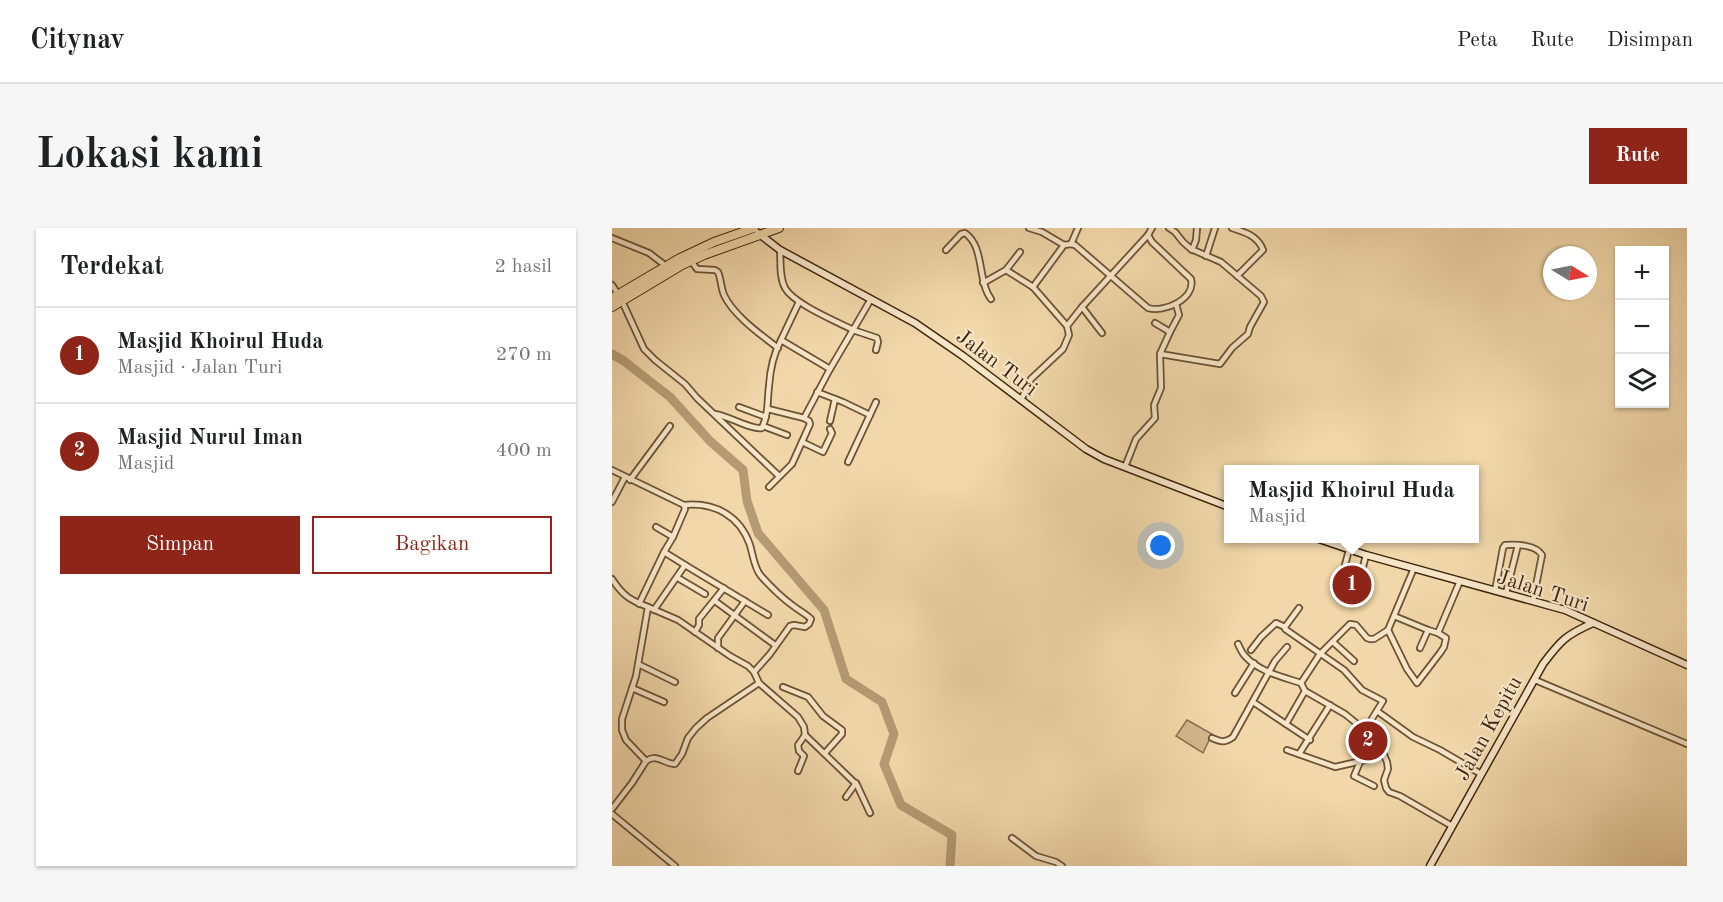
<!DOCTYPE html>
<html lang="id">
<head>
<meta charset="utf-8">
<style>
  :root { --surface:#fff; --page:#f6f6f6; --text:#202124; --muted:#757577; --line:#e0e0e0; --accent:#8f2418 }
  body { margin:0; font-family:"Old Standard TT",serif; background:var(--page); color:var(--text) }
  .controls { position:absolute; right:18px; top:18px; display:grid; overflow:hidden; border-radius:0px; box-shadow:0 2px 4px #0004 }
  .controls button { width:54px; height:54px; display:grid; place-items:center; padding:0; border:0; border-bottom:2px solid var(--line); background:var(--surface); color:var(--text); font:30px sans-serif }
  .compass { position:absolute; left:931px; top:18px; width:54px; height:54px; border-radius:50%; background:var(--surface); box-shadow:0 2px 4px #0004; rotate:100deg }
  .you { position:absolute; left:549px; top:318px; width:21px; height:21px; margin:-15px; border:4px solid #fff; border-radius:50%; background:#1a73e8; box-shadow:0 0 0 9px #1a73e833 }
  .badge { display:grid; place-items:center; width:39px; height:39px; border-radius:50%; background:var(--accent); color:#fff; font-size:20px; font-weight:700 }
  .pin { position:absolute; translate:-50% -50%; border:3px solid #fff; box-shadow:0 2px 6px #0006 }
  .popup { position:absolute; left:612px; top:237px; width:255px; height:78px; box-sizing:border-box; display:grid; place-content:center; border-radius:0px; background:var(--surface); filter:drop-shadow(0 2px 4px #0005); font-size:20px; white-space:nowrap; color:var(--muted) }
  .popup b { font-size:22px; color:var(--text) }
  .popup::after { content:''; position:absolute; left:50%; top:100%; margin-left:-12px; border:12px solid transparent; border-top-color:var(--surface) }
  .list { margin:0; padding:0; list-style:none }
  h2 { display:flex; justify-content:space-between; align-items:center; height:78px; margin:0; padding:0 24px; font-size:26px }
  h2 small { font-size:20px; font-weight:400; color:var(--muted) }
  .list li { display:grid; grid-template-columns:39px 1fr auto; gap:18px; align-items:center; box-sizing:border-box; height:96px; padding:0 24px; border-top:2px solid var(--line) }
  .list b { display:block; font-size:22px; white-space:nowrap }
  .list p { margin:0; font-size:20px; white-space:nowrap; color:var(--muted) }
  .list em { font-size:20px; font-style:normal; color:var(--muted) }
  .actions { display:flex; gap:12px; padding:18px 24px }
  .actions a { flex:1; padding:14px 0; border:2px solid var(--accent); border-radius:0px; text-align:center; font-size:21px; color:var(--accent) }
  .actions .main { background:var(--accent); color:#fff }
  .icon { flex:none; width:33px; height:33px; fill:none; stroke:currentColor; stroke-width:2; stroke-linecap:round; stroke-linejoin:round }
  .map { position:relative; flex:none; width:1075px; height:638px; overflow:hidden; border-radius:0px }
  header { display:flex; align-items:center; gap:36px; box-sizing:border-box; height:84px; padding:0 30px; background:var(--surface); border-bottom:2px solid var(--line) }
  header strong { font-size:28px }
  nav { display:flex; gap:33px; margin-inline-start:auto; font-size:21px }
  .intro { display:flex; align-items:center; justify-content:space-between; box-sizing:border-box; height:144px; padding:0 36px }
  h1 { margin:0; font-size:42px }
  .button { padding:15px 27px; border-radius:0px; background:var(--accent); color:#fff; font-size:21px; font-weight:700 }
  main { display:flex; gap:36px; padding:0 36px }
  aside { flex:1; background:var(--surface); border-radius:0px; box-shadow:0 2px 4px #0004 }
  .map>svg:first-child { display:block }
  .green { fill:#d3b98f; stroke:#8a704e; stroke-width:1.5 }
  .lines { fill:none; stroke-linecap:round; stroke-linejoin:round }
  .river { stroke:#b59b74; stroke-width:9 }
  .street-casing { stroke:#6d5235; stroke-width:8 }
  .secondary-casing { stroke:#41260e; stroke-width:9 }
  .highway-casing { stroke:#41260e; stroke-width:10 }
  .street { stroke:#f6e5c7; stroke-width:4.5 }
  .secondary { stroke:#f6e5c7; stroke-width:6 }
  .highway { stroke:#f1d7a9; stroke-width:8 }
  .labels { text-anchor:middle; stroke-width:4.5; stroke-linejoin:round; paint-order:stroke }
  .street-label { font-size:21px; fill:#41260e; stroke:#f6e5c7 }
</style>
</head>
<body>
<header>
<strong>Citynav</strong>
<nav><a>Peta</a><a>Rute</a><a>Disimpan</a></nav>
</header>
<div class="intro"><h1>Lokasi kami</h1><a class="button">Rute</a></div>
<main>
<aside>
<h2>Terdekat<small>2 hasil</small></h2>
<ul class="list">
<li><span class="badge">1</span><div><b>Masjid Khoirul Huda</b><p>Masjid · Jalan Turi</p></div><em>270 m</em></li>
<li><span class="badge">2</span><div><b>Masjid Nurul Iman</b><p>Masjid</p></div><em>400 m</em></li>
</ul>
<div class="actions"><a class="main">Simpan</a><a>Bagikan</a></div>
</aside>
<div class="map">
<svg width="1075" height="638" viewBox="0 0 1075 638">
  <rect width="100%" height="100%" fill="#f1d7a9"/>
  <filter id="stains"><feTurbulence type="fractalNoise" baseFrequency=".00333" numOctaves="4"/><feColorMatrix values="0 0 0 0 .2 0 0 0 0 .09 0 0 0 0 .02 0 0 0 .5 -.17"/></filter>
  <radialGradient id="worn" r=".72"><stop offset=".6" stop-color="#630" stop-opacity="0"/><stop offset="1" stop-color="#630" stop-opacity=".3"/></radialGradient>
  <polygon class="green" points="575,492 600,506 591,525 564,508"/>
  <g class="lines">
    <polyline class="river" points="0,126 12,133 58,169 98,213 131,242 135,273 146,305 212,382 234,451 270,474 282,506 272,536 289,577 340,607 338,638"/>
    <g class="street-casing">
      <g id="street">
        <path d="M417 0 430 4 452 17 459 16 463 17 536 80C552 85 584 71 579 51L540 14 536 7 540 0"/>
        <path d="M620 0C633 4 646 8 651 22L625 48"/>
        <polyline points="0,10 37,25 54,38"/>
        <polyline points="459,16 466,0"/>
        <path d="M168 22C169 34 167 49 173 60 182 76 224 93 241 102L259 71"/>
        <path d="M334 22 349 6 353 5C373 19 365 52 379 71"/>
        <polyline points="580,22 584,12 585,0"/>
        <polyline points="594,28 603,0"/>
        <path d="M79 33 85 41 103 42 106 44C109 51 109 60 112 67 121 87 149 107 166 120"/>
        <polyline points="394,42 421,59"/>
        <polyline points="371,55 394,42 408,24"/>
        <polyline points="0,57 6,66"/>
        <polyline points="10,73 32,121 43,132 73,156 85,170 167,248"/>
        <polyline points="187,74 169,112 218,141 241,102 265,110 266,114 264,122"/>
        <polyline points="470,79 490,105"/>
        <polyline points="543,95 558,104"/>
        <polyline points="455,98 470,79 536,7"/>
        <polyline points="548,126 608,136 620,120 636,106 638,99 652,74 649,68 609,34 579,21 571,14 563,4 557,0"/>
        <polyline points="205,164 231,174 258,187"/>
        <polyline points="409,172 419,151 451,121 457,107 455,98 421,59 452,17"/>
        <polyline points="127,179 154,189"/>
        <polyline points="156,181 192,190 197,193 198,196 180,236 157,259"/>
        <path d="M103 186C117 188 139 202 150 200 157 184 155 174 157 158 158 143 162 125 169 112"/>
        <polyline points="192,190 218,141"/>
        <polyline points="218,193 223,171"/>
        <polyline points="151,198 175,207"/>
        <polyline points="190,214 211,224 220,205 218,201"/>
        <polyline points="236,234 264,174"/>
        <polyline points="513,239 524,211 543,190 542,177 549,160 548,126 558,104 567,87 564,76"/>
        <polyline points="0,242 72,277 73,281 61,309 52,324 73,337 42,382"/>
        <polyline points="18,252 58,198"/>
        <polyline points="0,274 13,249"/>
        <path d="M72 277C103 274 128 288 138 317 141 327 142 340 149 348 158 358 169 369 180 377 186 382 193 385 199 391L197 396 193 399 182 397 178 398 158 426 142 444"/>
        <polyline points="44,299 61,309"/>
        <polyline points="73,337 156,387"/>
        <polyline points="66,350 93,366"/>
        <path d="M0 351C11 368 18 372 36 379L24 448 10 491V502L14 512 34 533 20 555 0 581"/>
        <polyline points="748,351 754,327"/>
        <polyline points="727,359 737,322"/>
        <path d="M883 363 891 320 893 317C905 316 924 317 930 327L921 373"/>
        <polyline points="894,365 906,317"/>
        <polyline points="103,373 163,417"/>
        <polyline points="27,376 52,324"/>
        <polyline points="36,379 66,392 118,428 136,438 142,444 147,455 186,489 192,499 193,507 245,557 258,585"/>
        <polyline points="687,380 673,399 673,401 732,442 750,462 771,473 753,502"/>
        <polyline points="782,388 816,402 808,420"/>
        <polyline points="776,402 795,441 805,455 828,425 832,419 834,410 826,405"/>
        <polyline points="816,402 826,405 848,353"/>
        <polyline points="83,404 87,397 87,391 112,360"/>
        <polyline points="721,414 742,433"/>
        <path d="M626 416C628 420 630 425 633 428 647 444 671 449 689 455L693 463 733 486 766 513 775 534 776 541 772 552 774 560 777 564 788 568 840 598"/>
        <polyline points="106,420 106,410 133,373"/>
        <polyline points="639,422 649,409 664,395 673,399"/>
        <polyline points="26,436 63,454"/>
        <polyline points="923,452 1075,516"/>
        <polyline points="689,455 708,426 738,396 744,397 755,410 758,411 762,411 776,402 802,340"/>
        <polyline points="171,459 196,469 211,488 230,502 230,506 213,525"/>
        <polyline points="20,460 52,474"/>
        <polyline points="623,465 642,435"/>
        <polyline points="641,474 698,512"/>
        <polyline points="765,483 801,509 828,522 869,546"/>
        <polyline points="674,496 693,463"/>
        <path d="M600 510C609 514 613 515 621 509L663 433 675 419"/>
        <polyline points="675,522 723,539 758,531 771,525"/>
        <polyline points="687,526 718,477"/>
        <path d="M34 533C46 525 52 536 63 536L70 526 76 510 84 500 95 490 147 455"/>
        <polyline points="748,534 742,548 762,558"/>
        <polyline points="186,543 192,528 187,523 186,517 193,507"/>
        <polyline points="234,569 244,555"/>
        <polyline points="0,586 63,638"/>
        <polyline points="400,610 424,628 444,634 450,638"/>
      </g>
    </g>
    <g class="secondary-casing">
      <g id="secondary">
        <polyline points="146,5 168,22 303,95 351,128 474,221 492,231 617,279"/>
        <polyline points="704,310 754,327 953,382 1075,437"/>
        <path d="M818 638 931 436C949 412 954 407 981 395"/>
      </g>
    </g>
    <g class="highway-casing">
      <g id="highway">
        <polyline points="0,70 68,30 102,14 142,0"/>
        <polyline points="0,79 70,37 92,27 167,0"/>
      </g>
    </g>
    <use href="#street" class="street"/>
    <use href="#secondary" class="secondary"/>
    <use href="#highway" class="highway"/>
  </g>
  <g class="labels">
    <g class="street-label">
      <text transform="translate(385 134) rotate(37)" y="7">Jalan Turi</text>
      <text transform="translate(931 362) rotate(18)" y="7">Jalan Turi</text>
      <text transform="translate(876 500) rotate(-61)" y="7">Jalan Kepitu</text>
    </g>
  </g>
  <rect width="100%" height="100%" filter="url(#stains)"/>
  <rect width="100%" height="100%" fill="url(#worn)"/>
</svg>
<div class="controls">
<button>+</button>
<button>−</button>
<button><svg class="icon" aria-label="layers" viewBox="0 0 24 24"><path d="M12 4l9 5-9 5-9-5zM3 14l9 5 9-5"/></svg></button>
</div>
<svg class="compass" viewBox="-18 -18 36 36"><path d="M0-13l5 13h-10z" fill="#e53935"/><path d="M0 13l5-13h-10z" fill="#757577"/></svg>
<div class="you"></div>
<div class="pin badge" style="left:740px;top:357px">1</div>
<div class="popup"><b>Masjid Khoirul Huda</b>Masjid</div>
<div class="pin badge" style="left:756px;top:513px">2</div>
</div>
</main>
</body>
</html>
